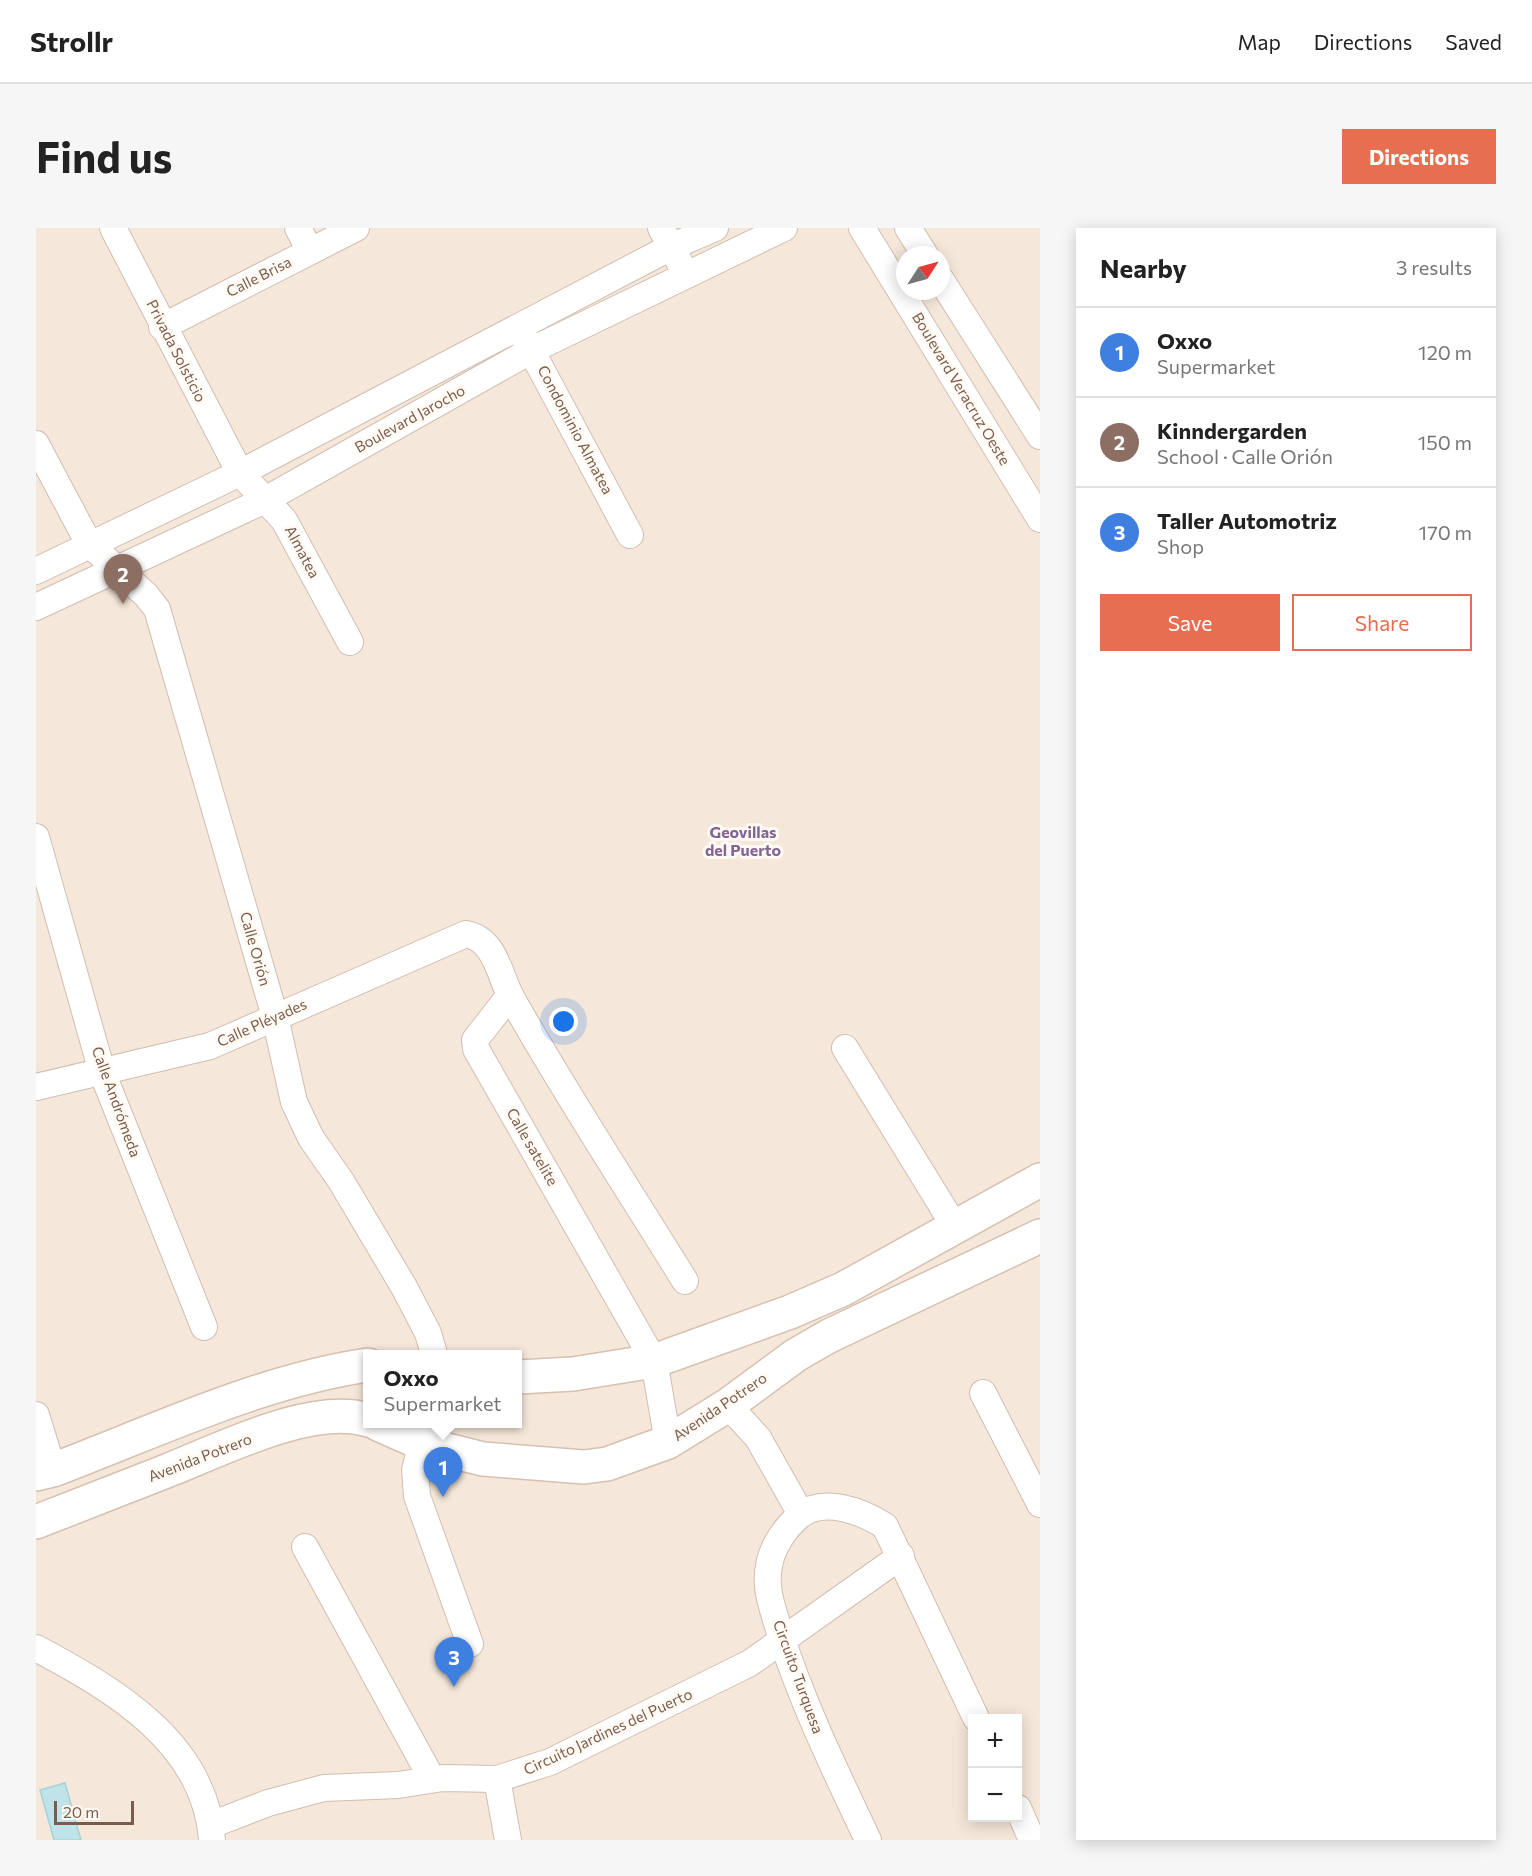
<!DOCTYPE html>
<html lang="en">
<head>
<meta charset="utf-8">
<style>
  :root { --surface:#fff; --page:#f6f6f6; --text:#222; --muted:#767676; --line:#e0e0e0; --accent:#e76f51 }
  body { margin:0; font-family:Commissioner,sans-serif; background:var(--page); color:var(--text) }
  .controls { position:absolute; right:18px; bottom:18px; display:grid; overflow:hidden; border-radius:0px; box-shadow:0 3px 15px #0003 }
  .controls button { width:54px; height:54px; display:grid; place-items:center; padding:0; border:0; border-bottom:2px solid var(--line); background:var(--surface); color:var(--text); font:30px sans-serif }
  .compass { position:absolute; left:860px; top:18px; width:54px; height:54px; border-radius:50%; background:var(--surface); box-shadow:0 3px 15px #0003; rotate:54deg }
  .scale { position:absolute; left:18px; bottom:15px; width:80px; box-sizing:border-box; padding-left:6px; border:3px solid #7a5c4d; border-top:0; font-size:16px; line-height:21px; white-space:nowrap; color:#7a5c4d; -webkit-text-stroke:4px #fffaf3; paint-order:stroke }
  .you { position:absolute; left:528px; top:794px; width:21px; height:21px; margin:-15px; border:4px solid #fff; border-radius:50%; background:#1a73e8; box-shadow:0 0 0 9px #1a73e833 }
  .badge { display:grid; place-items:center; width:39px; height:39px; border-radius:50%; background:var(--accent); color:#fff; font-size:20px; font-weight:700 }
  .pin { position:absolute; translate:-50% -50px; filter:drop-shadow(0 2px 3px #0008) }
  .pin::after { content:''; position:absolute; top:32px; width:21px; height:18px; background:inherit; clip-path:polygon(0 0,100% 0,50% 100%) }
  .popup { position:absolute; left:327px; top:1122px; width:159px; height:78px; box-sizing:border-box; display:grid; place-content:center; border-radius:0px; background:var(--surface); filter:drop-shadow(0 2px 4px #0005); font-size:20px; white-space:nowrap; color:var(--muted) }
  .popup b { font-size:22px; color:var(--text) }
  .popup::after { content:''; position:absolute; left:50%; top:100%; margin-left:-12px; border:12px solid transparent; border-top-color:var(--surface) }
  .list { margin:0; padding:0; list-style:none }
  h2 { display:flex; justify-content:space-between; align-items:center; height:78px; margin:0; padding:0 24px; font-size:26px }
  h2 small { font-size:20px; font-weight:400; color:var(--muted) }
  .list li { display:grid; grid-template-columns:39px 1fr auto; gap:18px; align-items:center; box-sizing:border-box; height:90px; padding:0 24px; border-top:2px solid var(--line) }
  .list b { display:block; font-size:22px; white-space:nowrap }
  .list p { margin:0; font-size:20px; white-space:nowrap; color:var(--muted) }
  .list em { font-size:20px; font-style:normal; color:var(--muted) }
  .actions { display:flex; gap:12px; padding:18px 24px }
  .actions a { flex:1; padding:14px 0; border:2px solid var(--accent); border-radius:0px; text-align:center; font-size:21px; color:var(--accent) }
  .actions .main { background:var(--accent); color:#fff }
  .map { position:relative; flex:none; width:1004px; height:1612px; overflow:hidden; border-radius:0px }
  header { display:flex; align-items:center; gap:36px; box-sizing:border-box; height:84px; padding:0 30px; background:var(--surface); border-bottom:2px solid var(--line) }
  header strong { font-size:28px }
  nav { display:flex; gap:33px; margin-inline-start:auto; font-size:21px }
  .intro { display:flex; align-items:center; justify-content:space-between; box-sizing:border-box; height:144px; padding:0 36px }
  h1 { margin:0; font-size:42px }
  .button { padding:15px 27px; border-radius:0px; background:var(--accent); color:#fff; font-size:21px; font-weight:700 }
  main { display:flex; gap:36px; padding:0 36px }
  aside { flex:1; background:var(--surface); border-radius:0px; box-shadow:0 3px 15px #0003 }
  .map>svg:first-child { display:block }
  .residential { fill:#f5e8da; fill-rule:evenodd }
  .water { fill:#bfe3e8; stroke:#a5d3da; stroke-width:1.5 }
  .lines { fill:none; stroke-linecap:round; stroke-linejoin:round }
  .street-casing { stroke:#d1beb0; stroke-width:28 }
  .secondary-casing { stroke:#d6c0b0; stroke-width:36 }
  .street { stroke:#fff; stroke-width:26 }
  .secondary { stroke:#fff; stroke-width:33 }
  .labels { text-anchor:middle; stroke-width:6; stroke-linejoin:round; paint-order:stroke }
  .street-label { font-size:15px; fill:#7a5c4d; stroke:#fffaf3 }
  .neighbourhood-label { font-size:16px; font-weight:bold; fill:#846695; stroke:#fffaf3 }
</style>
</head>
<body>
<header>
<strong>Strollr</strong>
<nav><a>Map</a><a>Directions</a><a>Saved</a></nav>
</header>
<div class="intro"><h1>Find us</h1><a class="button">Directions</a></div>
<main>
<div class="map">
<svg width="1004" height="1612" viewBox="0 0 1004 1612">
  <rect width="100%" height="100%" fill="#fdf6ec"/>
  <path class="residential" d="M0 0H1004V1612H0ZM869 27H905V63H869ZM332 1126H482V1196H332ZM936 1490H982V1590H936Z"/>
  <polygon class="water" points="29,1555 45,1612 18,1612 4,1562"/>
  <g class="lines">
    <g class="street-casing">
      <g id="street">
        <polyline points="77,0 204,245 248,292 314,414"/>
        <polyline points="262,0 274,23"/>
        <polyline points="625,0 644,35"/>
        <polyline points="826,0 1004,291"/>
        <polyline points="872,0 889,27"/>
        <polyline points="905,52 1004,208"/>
        <polyline points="126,99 320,0"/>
        <polyline points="488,109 594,307"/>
        <polyline points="0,216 53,316 110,367 121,381 239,789 258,874 275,910 305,953 368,1059 392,1105 398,1126"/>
        <polyline points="0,343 204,245 635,19 679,0"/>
        <polyline points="0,379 229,272 496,122 748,0"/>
        <polyline points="0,609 66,844 168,1099"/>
        <polyline points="474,767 439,812 440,821 618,1133 632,1214"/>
        <polyline points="809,820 919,999"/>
        <path d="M0 859 174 818 430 706C459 711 463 746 475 769 529 865 591 959 649 1053"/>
        <polyline points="947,1165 1004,1276"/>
        <polyline points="692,1177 722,1210 765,1286"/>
        <polyline points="0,1187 17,1242"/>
        <polyline points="391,1196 379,1242 381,1268 434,1416"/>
        <polyline points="269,1319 396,1551"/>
        <path d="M0 1420C77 1461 169 1514 176 1612"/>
        <polyline points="461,1551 472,1612"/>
        <polyline points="982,1580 996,1612"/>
        <polyline points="175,1597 232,1575 288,1560 362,1557 407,1550 461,1551 514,1534 714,1435 865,1328"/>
        <path d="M832 1612C800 1544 767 1477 744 1405 738 1384 728 1361 733 1338 736 1319 749 1300 763 1288 788 1268 827 1284 849 1298L940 1490"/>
      </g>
    </g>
    <g class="secondary-casing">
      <g id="secondary">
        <polyline points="482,1149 537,1146 618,1133 754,1084 807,1061 1004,952"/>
        <polyline points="342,1196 387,1216 447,1231 548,1239 571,1236 632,1214 692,1177 760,1127 793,1108 1004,1008"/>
        <path d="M0 1246 17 1242C117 1204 227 1152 332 1137"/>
        <path d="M0 1294C44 1277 89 1259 133 1242 186 1221 276 1175 332 1192"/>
      </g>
    </g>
    <use href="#street" class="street"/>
    <use href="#secondary" class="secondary"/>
  </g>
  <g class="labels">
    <g class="street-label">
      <text transform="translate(223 49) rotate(-27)" y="5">Calle Brisa</text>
      <text transform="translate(140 123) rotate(63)" y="5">Privada Solsticio</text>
      <text transform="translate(925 161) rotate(59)" y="5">Boulevard Veracruz Oeste</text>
      <text transform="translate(374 191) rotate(-29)" y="5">Boulevard Jarocho</text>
      <text transform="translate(539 202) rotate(62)" y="5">Condominio Almatea</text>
      <text transform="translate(266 324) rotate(62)" y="5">Almatea</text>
      <text transform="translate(219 721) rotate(74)" y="5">Calle Orión</text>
      <text transform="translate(226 795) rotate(-24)" y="5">Calle Pléyades</text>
      <text transform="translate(80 874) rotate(70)" y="5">Calle Andrómeda</text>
      <text transform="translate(496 919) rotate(60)" y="5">Calle satelite</text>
      <text transform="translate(684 1179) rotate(-34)" y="5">Avenida Potrero</text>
      <text transform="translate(164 1230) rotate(-21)" y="5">Avenida Potrero</text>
      <text transform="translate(762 1449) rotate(70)" y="5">Circuito Turquesa</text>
      <text transform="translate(572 1504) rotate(-25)" y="5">Circuito Jardines del Puerto</text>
    </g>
    <g class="neighbourhood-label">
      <text x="707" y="610">Geovillas<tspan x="707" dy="18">del Puerto</tspan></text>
    </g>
  </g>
</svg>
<div class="controls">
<button>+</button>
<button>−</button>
</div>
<svg class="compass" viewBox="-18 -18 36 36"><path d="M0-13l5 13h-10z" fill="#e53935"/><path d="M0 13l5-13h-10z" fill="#767676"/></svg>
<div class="scale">20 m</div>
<div class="you"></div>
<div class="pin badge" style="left:407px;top:1269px;background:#3f7fe0">1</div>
<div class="popup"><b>Oxxo</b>Supermarket</div>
<div class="pin badge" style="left:87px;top:376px;background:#8d6e63">2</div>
<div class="pin badge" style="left:418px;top:1459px;background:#3f7fe0">3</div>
</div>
<aside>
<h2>Nearby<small>3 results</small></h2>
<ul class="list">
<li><span class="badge" style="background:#3f7fe0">1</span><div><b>Oxxo</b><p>Supermarket</p></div><em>120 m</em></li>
<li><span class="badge" style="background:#8d6e63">2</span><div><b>Kinndergarden</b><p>School · Calle Orión</p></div><em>150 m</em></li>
<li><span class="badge" style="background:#3f7fe0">3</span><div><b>Taller Automotriz</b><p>Shop</p></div><em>170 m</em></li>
</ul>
<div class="actions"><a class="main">Save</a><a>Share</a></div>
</aside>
</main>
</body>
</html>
